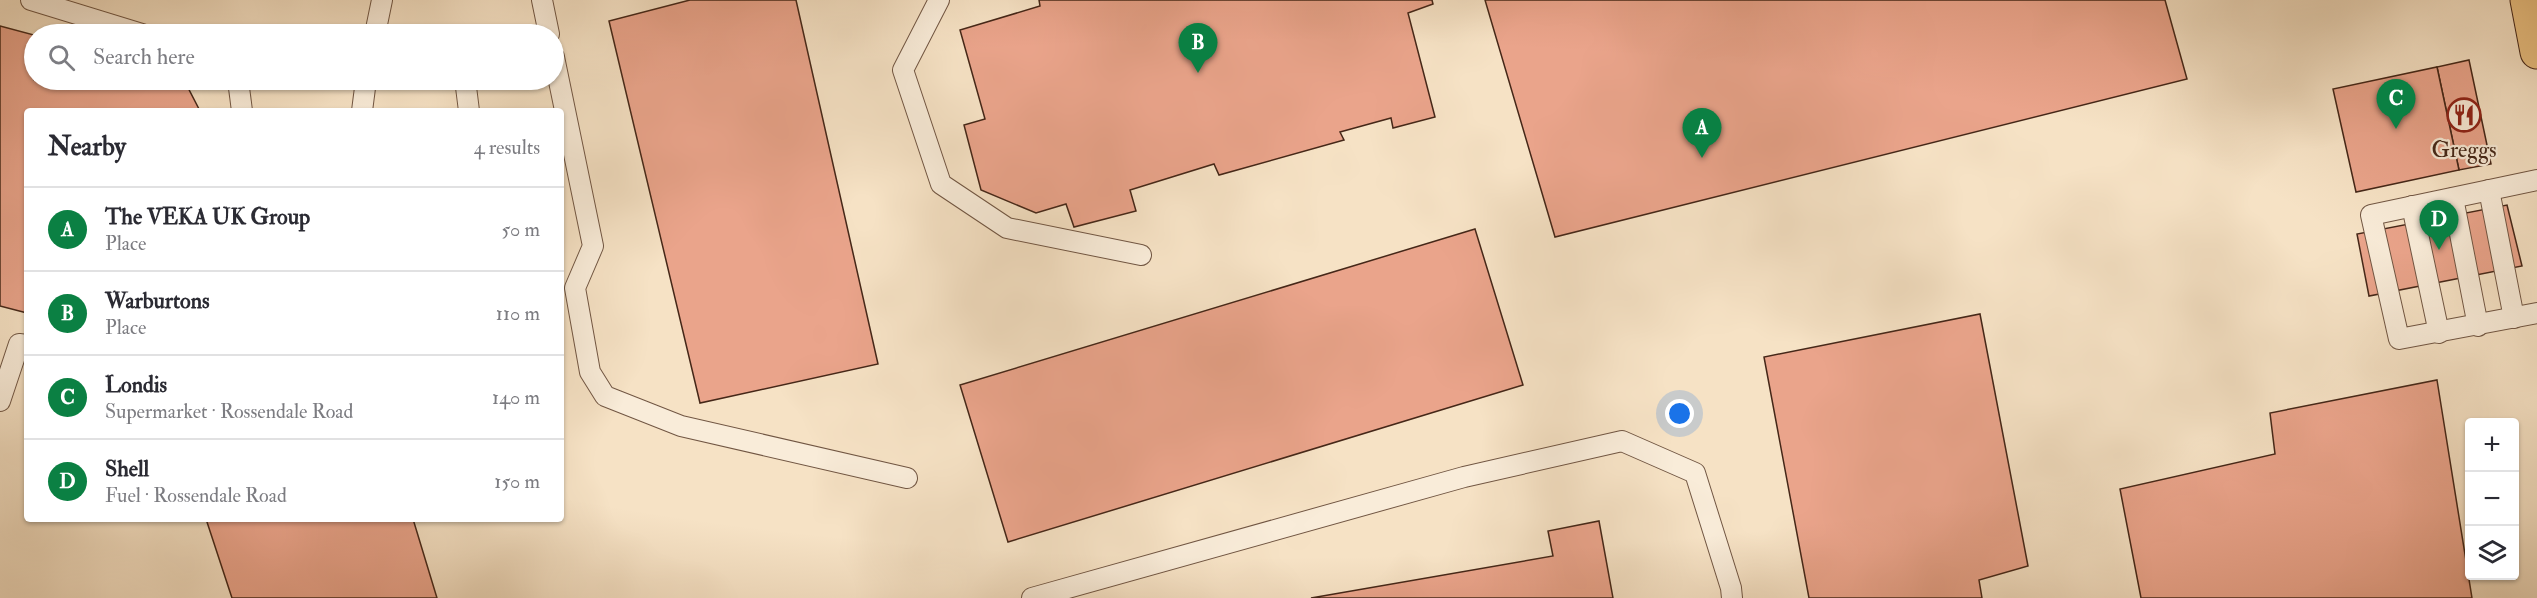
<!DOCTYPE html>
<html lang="en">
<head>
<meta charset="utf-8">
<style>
  :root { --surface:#fff; --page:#f7f7f7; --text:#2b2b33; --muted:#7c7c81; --line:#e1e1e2; --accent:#0b8043 }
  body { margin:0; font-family:"IM FELL Double Pica",serif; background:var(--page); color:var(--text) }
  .controls { position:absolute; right:18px; bottom:18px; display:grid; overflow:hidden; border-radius:6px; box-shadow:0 2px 4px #0004 }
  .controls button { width:54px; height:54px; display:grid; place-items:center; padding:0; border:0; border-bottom:2px solid var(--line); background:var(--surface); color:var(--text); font:30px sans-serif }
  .you { position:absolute; left:1680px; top:414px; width:21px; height:21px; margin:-15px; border:4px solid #fff; border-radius:50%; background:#1a73e8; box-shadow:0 0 0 9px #1a73e833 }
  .badge { display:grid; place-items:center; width:39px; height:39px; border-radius:50%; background:var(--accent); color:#fff; font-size:20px; font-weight:700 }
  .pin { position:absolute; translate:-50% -50px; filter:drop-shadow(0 2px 3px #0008) }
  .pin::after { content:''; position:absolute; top:32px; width:21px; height:18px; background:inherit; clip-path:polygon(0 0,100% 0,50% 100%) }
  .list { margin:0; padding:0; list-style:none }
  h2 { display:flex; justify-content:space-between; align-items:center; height:78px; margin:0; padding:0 24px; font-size:26px }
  h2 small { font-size:20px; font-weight:400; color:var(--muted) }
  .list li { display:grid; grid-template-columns:39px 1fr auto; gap:18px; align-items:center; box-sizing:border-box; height:84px; padding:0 24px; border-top:2px solid var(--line) }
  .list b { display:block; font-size:22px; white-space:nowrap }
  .list p { margin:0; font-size:20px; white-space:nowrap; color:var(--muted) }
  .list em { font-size:20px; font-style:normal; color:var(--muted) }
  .icon { flex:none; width:33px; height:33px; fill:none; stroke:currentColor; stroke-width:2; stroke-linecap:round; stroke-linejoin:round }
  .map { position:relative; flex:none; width:2537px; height:598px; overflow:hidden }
  .search { position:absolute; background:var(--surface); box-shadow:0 2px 4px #0004; left:24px; top:24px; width:540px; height:66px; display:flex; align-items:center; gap:15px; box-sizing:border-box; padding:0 21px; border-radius:33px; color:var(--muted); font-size:22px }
  .panel { position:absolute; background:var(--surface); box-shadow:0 2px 4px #0004; left:24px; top:108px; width:540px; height:414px; border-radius:6px }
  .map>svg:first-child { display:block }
  .building { fill:#eaa48b; stroke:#452718; stroke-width:1.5 }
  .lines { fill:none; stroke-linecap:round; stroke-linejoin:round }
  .service-casing { stroke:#715643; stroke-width:22 }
  .trunk-casing { stroke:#452718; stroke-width:35 }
  .service { stroke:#f9ecd9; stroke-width:20 }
  .trunk { stroke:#ebc182; stroke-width:33 }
  .labels { text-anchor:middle; stroke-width:4.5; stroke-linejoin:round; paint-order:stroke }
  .poi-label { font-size:22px; fill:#452718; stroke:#f9ecd9 }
</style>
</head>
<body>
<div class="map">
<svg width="2537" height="598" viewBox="0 0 2537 598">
  <rect width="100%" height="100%" fill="#f6e2c5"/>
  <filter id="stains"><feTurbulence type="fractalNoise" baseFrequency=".00333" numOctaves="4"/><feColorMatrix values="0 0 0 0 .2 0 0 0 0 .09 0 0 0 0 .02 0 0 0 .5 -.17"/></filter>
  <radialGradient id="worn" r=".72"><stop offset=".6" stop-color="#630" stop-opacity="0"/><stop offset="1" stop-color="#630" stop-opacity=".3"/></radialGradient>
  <g class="building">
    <polygon points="690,0 796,0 878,364 700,403 609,21"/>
    <polygon points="1039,0 1432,0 1433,4 1408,13 1435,117 1393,128 1391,118 1340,132 1344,140 1219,175 1214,164 1130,190 1136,211 1074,227 1066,204 1036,213 981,190 964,125 985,119 960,30 1040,6"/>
    <polygon points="1485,0 2165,0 2187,79 1555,237"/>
    <polygon points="0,26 34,35 34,80 184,80 200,111 27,111 27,313 0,306"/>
    <polygon points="2469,60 2491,164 2459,170 2437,67"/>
    <polygon points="2437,67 2459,170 2356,192 2333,89"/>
    <polygon points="2507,205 2522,266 2369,296 2357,234"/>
    <polygon points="1475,229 1523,385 1008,542 960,385"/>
    <polygon points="1980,314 2028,566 1979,580 1982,598 1809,598 1764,357"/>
    <polygon points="2437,380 2472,598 2141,598 2120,489 2275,454 2270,413"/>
    <polygon points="206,519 413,519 437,598 232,598"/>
    <polygon points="1599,521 1613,598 1311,598 1553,556 1548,531"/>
  </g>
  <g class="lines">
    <g class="service-casing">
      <g id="service">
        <polyline points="31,0 142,34"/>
        <polyline points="542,0 549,34"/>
        <polyline points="939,0 903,70 941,184 1007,228 1141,255"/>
        <polyline points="375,34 382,0"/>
        <polyline points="554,57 593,246 575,288 590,372 605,396 681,426 907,478"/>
        <polyline points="238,80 242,111"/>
        <polyline points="466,87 469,111"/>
        <polyline points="362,111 366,80"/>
        <polyline points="2537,180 2371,215 2399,339 2537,313"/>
        <polyline points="2489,190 2514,318"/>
        <polyline points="2453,198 2478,326"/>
        <polyline points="2412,206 2439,333"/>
        <polyline points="0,401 19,344 27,345"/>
        <polyline points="1032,598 1464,477 1622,441 1695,473 1731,588 1732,598"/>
      </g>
    </g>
    <g class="trunk-casing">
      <polyline id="trunk" points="2527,0 2537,52"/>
    </g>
    <use href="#service" class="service"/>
    <use href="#trunk" class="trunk"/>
  </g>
  <defs>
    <g id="restaurant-ring" transform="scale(1.725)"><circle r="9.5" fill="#f9ecd9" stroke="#8f2418" stroke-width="1.5"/><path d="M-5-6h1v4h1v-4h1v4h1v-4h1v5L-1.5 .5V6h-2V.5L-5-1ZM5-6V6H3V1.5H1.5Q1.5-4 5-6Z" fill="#8f2418"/></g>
  </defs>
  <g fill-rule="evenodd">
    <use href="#restaurant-ring" x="2464" y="115"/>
  </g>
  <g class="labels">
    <g class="poi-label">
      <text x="2464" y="157">Greggs</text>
    </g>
  </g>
  <rect width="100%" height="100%" filter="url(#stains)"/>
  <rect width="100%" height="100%" fill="url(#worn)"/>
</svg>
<div class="controls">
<button>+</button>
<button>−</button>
<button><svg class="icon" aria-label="layers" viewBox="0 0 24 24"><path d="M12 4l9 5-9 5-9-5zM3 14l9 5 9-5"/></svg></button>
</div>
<div class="you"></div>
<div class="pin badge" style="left:1702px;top:158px">A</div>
<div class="pin badge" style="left:1198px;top:73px">B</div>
<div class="pin badge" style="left:2396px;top:129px">C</div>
<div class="pin badge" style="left:2439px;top:250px">D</div>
<div class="search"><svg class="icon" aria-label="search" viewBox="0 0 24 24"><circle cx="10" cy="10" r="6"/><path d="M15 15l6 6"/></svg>Search here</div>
<section class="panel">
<h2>Nearby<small>4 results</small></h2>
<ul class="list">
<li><span class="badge">A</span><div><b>The VEKA UK Group</b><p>Place</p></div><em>50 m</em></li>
<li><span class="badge">B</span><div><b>Warburtons</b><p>Place</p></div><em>110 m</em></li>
<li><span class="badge">C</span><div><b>Londis</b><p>Supermarket · Rossendale Road</p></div><em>140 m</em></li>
<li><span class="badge">D</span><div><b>Shell</b><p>Fuel · Rossendale Road</p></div><em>150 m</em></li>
</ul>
</section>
</div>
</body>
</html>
